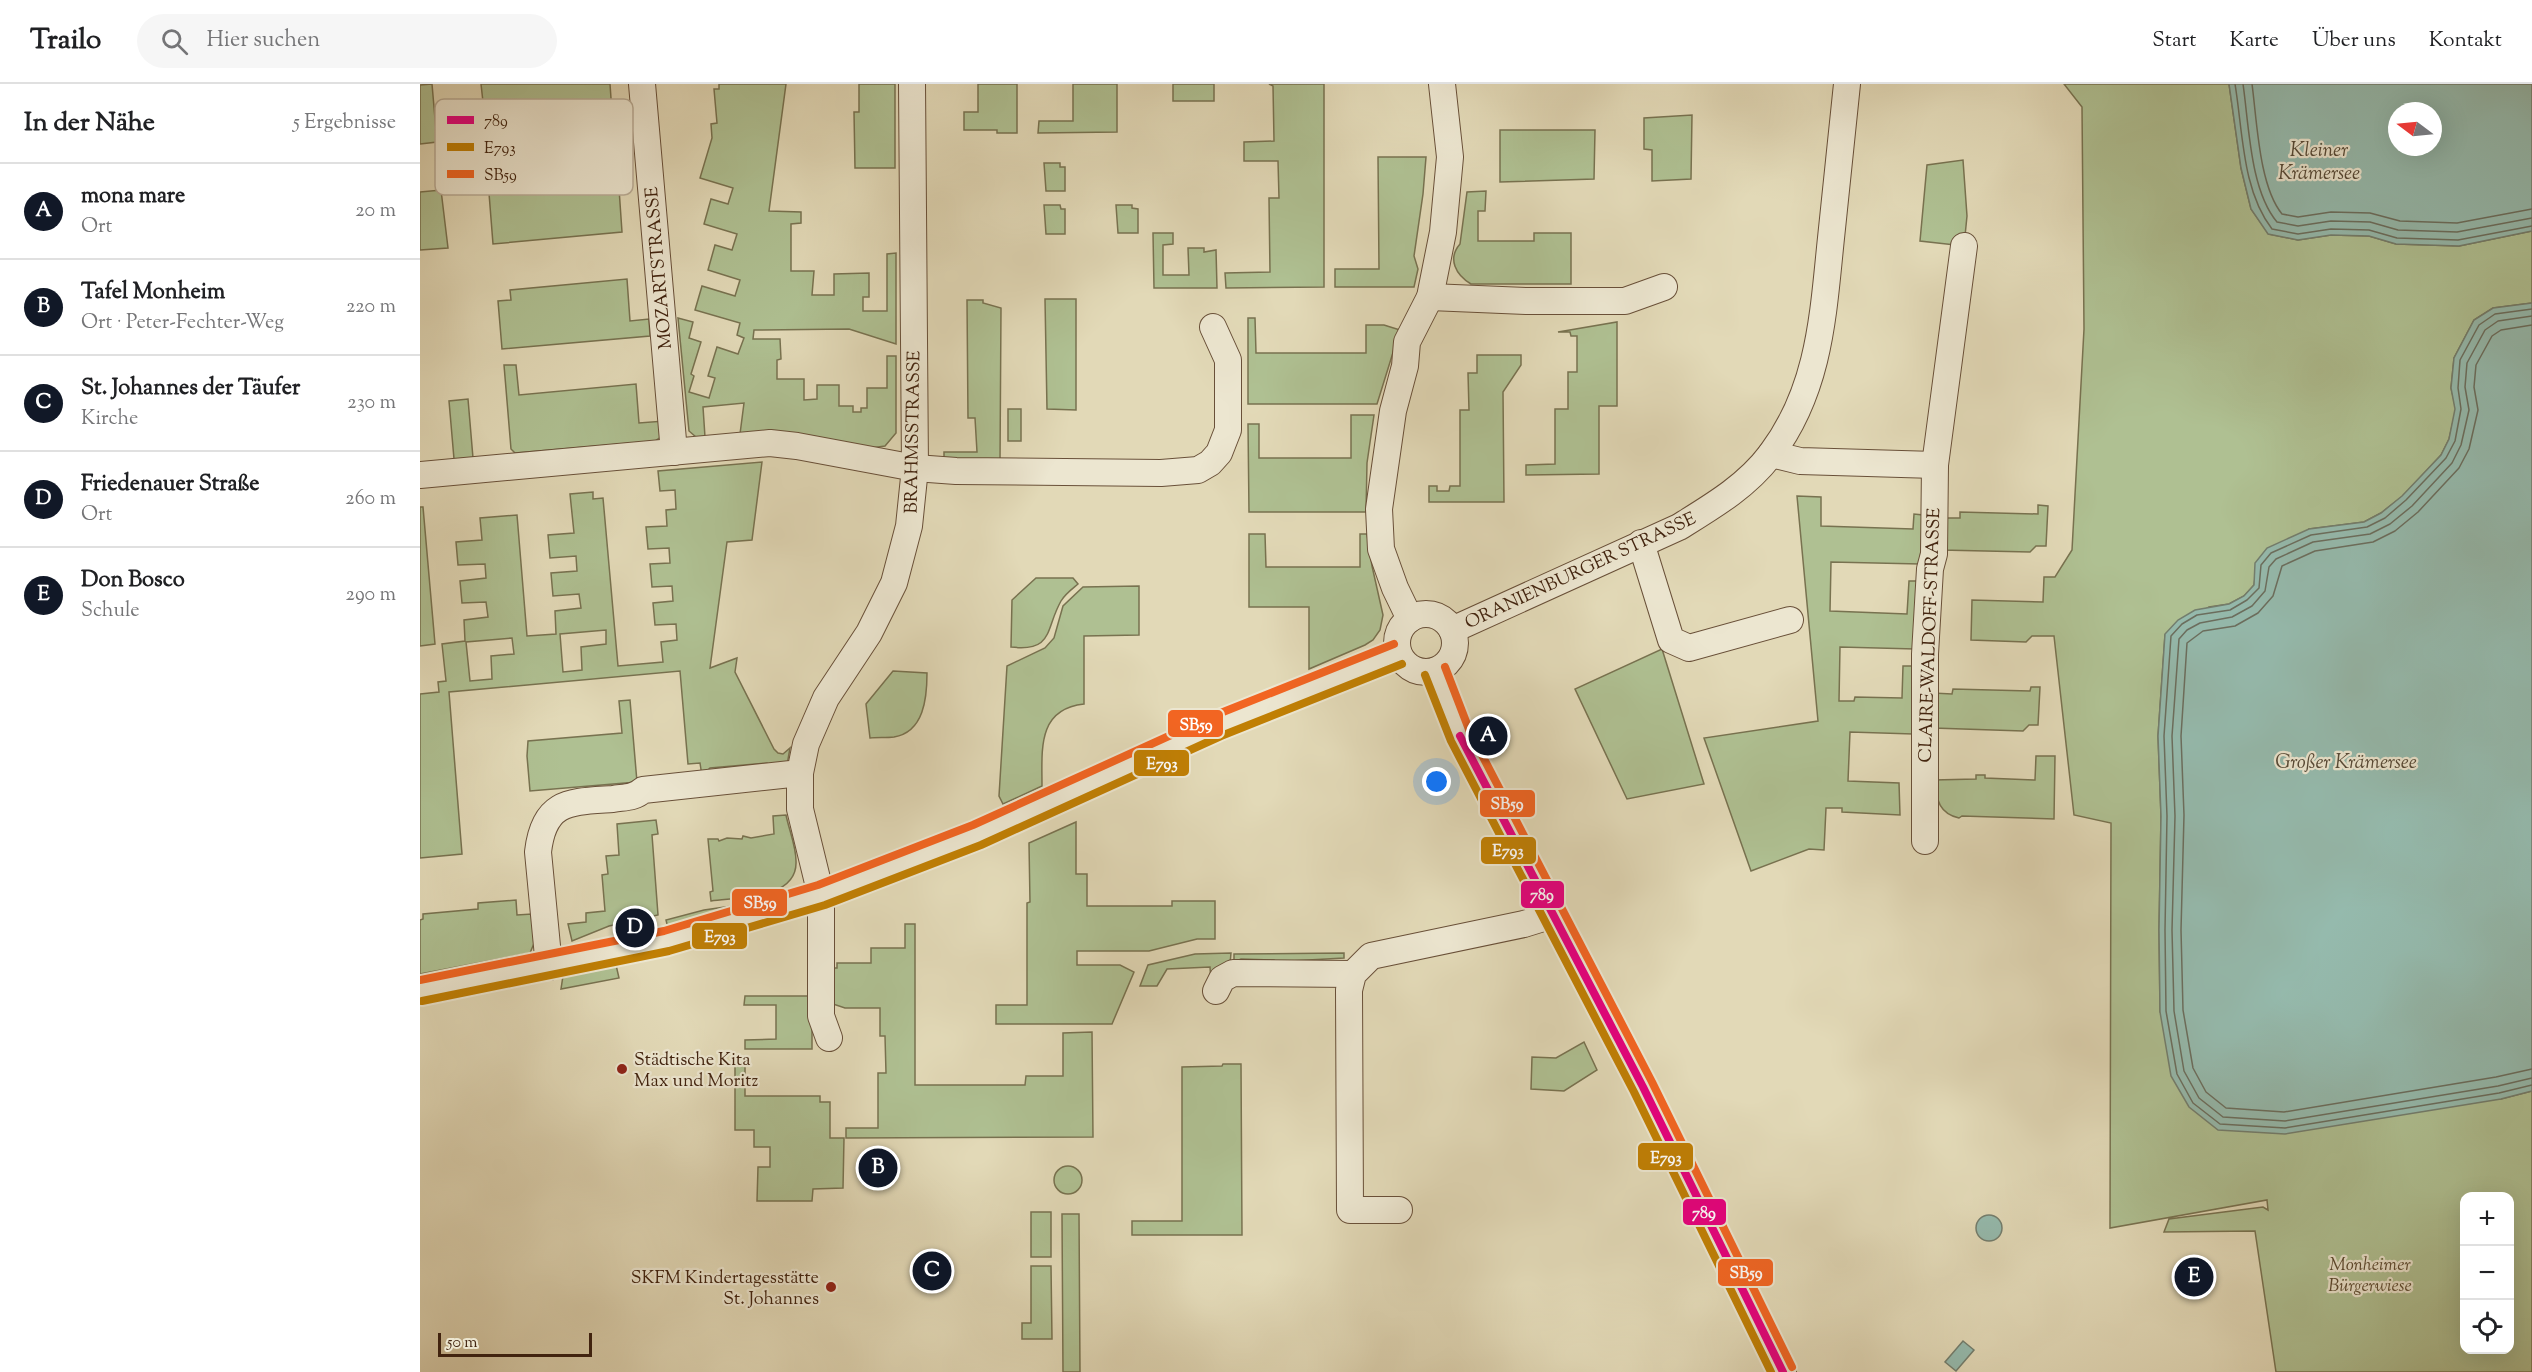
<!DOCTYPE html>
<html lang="de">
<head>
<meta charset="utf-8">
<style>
  :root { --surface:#fff; --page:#f6f6f6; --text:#202124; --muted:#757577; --line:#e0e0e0; --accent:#111827 }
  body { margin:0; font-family:"Sorts Mill Goudy",serif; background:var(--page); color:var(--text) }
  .controls { position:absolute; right:18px; bottom:18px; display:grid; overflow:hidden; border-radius:12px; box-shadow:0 6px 24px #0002 }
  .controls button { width:54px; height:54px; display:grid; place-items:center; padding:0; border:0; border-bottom:2px solid var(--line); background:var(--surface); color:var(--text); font:30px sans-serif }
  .compass { position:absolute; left:1968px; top:18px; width:54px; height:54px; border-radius:50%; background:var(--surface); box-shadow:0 6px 24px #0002; rotate:286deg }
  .scale { position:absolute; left:18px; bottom:15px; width:154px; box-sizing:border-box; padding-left:6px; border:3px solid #41230f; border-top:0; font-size:16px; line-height:21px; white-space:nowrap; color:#41230f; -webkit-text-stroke:4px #ece6d0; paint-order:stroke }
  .you { position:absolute; left:1017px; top:698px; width:21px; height:21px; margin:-15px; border:4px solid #fff; border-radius:50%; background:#1a73e8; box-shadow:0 0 0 9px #1a73e833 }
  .badge { display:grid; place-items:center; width:39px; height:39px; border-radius:50%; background:var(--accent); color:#fff; font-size:20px; font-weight:700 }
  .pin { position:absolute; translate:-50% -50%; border:3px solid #fff; box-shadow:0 2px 6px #0006 }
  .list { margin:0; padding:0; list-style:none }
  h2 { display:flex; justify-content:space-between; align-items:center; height:78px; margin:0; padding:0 24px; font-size:26px }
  h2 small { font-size:20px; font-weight:400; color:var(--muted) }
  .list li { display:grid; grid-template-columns:39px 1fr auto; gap:18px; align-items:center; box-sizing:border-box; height:96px; padding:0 24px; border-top:2px solid var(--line) }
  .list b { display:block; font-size:22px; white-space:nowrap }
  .list p { margin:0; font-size:20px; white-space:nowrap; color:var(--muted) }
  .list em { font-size:20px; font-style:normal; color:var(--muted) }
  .icon { flex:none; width:33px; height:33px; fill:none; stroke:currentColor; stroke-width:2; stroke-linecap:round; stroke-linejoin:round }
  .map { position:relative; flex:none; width:2112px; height:1288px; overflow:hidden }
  header { display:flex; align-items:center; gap:36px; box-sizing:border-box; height:84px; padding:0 30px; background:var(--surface); border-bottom:2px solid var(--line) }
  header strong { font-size:28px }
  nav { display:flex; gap:33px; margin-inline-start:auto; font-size:21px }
  .search { width:420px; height:54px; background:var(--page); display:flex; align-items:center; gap:15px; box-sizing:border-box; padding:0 21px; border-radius:33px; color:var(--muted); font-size:22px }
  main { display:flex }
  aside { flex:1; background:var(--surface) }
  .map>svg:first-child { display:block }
  .green { fill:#afc092; stroke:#787250; stroke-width:1.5; fill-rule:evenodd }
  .water { fill:#95baad; stroke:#737e6e; stroke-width:1.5; fill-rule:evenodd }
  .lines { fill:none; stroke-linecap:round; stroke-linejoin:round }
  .shore { stroke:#6b6e5e; stroke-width:1.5 }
  .minor-casing { stroke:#695039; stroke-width:28 }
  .minor { stroke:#ece6d0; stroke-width:26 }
  .bus-1-casing { stroke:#ece6d0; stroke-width:12 }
  .bus-2-casing { stroke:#ece6d0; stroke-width:12 }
  .bus-3-casing { stroke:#ece6d0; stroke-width:12 }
  .bus-1 { stroke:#e5007d; stroke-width:8 }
  .bus-2 { stroke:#c07f04; stroke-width:8 }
  .bus-3 { stroke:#f26522; stroke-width:8 }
  .poi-dot { fill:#8f2418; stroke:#ece6d0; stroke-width:2 }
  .labels { text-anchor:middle; stroke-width:4.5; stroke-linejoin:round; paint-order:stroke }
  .street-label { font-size:18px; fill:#41230f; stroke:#ece6d0 }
  .poi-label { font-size:18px; fill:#41230f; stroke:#ece6d0; text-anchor:start }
  .park-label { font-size:18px; font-style:italic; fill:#5c4a30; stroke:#ece6d0 }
  .water-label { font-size:20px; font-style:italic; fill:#564936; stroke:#ece6d0 }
  .key { fill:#ece6d0; stroke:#b9ac96; stroke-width:1.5 }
  .key-label { font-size:16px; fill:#41230f }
  .line-badge { stroke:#ece6d0; stroke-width:2 }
  .badge-label { font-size:16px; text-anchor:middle; font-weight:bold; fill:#fff }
</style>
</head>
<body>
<header>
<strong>Trailo</strong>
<div class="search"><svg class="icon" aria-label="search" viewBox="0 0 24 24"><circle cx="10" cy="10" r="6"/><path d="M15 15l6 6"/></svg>Hier suchen</div>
<nav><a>Start</a><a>Karte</a><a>Über uns</a><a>Kontakt</a></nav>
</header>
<main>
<aside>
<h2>In der Nähe<small>5 Ergebnisse</small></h2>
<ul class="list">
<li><span class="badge">A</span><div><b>mona mare</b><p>Ort</p></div><em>20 m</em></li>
<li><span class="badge">B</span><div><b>Tafel Monheim</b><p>Ort · Peter-Fechter-Weg</p></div><em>220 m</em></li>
<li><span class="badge">C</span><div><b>St. Johannes der Täufer</b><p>Kirche</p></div><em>230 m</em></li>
<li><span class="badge">D</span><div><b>Friedenauer Straße</b><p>Ort</p></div><em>260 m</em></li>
<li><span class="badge">E</span><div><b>Don Bosco</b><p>Schule</p></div><em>290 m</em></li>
</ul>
</aside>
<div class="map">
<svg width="2112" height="1288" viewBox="0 0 2112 1288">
  <rect width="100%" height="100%" fill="#e2d9b7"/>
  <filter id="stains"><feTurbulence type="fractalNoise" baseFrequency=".00333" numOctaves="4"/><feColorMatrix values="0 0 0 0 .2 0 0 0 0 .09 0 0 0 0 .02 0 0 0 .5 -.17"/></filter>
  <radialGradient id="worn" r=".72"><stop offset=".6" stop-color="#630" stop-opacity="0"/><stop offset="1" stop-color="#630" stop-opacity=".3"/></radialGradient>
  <g class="green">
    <polygon points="12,0 17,58 0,60 0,1"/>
    <polygon points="61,0 190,0 193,43 67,54"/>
    <polygon points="299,0 366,0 349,127 381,128 381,139 371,140 371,187 394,187 392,211 414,211 414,190 449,189 449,213 443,213 443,227 467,227 467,170 476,169 476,260 429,245 334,246 333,255 360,255 361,275 357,276 357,295 384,295 384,316 397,315 397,301 419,301 419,322 433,322 433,328 441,328 441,324 447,324 447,304 467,304 467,272 476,272 476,349 465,362 451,364 386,351 320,350 324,319 283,323 285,353 276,353 269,347 258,234 273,238 269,254 281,258 271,290 274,292 269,308 289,314 295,294 288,292 297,263 318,270 324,254 317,251 320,239 275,226 282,202 315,212 320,196 288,186 295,161 312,166 317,150 284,140 291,115 308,120 313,104 280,94 292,54 291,40 297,39 294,5 299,5"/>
    <polygon points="439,0 475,0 475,84 435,84 434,28 439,28"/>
    <polygon points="558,0 597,0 597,49 577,49 577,46 544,46 544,28 558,28"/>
    <polygon points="653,0 697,0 697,48 618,49 619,37 653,37"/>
    <rect x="753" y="0" width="41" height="17"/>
    <polygon points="849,0 904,0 904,203 806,204 805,189 850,188 849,114 859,114 858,77 824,77 824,58 854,57 853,2"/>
    <path d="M1644 0H1809L1821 84 1831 125 1849 150 1878 156 1911 151 1949 152 1976 160 2039 162 2112 147V219L2073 224 2054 236 2034 274 2031 304 2036 325 2029 355 2021 371 1983 412 1961 429 1944 438 1889 445 1836 487 1834 501 1824 512 1809 520 1789 523 1745 551 1738 652 1741 732 1739 846 1740 928 2081 1015 2112 1007V1288H1856L1835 1147 1744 1148 1749 1135 1843 1123 1848 1126 1847 1116 1690 1144 1691 739 1654 731 1634 552H1612L1606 558 1551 556 1552 516 1623 518 1624 493H1635L1652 466 1664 245 1662 23ZM2044 1112H2090V1266H2044Z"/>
    <polygon points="1272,31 1271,95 1232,97 1232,66 1224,65 1224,34"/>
    <polygon points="1080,46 1175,46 1174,95 1080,98"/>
    <polygon points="78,70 81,101 198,90 202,148 73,160 66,71"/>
    <polygon points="958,73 1006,73 1003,110 994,172 998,185 994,203 915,203 915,185 959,185"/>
    <polygon points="1543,76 1547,132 1544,162 1500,157 1507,81"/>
    <polygon points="624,79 640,79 640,83 645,83 645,107 626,107"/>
    <polygon points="21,106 28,164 0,166 0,108"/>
    <path d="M1066 107 1065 127H1058V157H1114V149H1151V200H1051C1036 191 1027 175 1040 160L1047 108Z"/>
    <polygon points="624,121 640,121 641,125 645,125 645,150 626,150"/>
    <polygon points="696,121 712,121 712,124 718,125 718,149 698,149"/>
    <polygon points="733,149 753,149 753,160 743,161 743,191 769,191 768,164 784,164 784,168 796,166 797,204 734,204"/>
    <polygon points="207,195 210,237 229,235 230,252 82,265 78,217 91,216 90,206"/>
    <polygon points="625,215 656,215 656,326 627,325"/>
    <polygon points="547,216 563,216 563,219 581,224 580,378 524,375 524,368 557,368 555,334 548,334"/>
    <polygon points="828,234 835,234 836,269 946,269 946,241 964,241 980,246 957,320 828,320"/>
    <polygon points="1197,238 1197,322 1179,322 1179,390 1106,391 1106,381 1135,380 1135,325 1148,325 1148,288 1157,288 1157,252 1151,252 1150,248 1138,248"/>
    <polygon points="1057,271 1101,271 1101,281 1083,308 1084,418 1009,418 1009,402 1017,402 1017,407 1029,407 1030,402 1040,402 1040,326 1049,326 1048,289 1057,289"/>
    <polygon points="84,281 96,281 99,311 216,300 219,339 244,337 242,352 235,357 95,369 91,365"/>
    <polygon points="48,315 53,374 34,375 29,317"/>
    <rect x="588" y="325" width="13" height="32"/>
    <polygon points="931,331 954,331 947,379 946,428 829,428 828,340 839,340 839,374 931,374"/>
    <path d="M342 378 332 456 307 458 290 584 317 574 315 588 354 665 358 669 363 670 370 664 367 681 354 686 347 679 290 684 282 692 280 679 268 680 260 587 29 608 42 770 0 774V610L19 608 18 598 26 597 22 560 45 557 44 536 68 533 66 518 42 519 40 497 66 494 65 480 38 481 36 458 62 456 60 434 97 431 107 552 136 550 135 527 161 524 159 510 133 512 131 489 157 487 156 472 130 474 128 451 154 449 150 410 173 408V415L183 414 198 582 243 578 241 558 257 556 256 540 235 541 233 519 253 517 252 502 232 503 230 480 250 479 249 464 228 465 226 443 247 442 246 426 256 425 255 406 240 407 238 387ZM186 546V560L161 563 162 586 143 588 140 550ZM92 554 94 570 71 572 72 595 50 597 46 558Z"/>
    <polygon points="1377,412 1401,413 1401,442 1493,445 1494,430 1503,431 1500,480 1411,478 1410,527 1487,530 1489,497 1499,497 1495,565 1420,563 1419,617 1434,617 1435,613 1482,614 1483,582 1494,582 1493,650 1430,648 1428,697 1479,699 1480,731 1422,728 1422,724 1406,724 1404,766 1389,765 1331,787 1284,654 1398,637"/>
    <polygon points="1618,421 1628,422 1626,462 1616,462 1610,468 1521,466 1523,434 1540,434 1540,428 1618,430"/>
    <polygon points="0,423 3,423 15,560 0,562"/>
    <polygon points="829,450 845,450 846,483 940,483 940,450 947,450 952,482 963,531 960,546 953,556 945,561 889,585 889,523 829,523"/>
    <path d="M616 494H653L658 500C652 505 645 510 641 517 625 545 634 568 591 563L592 516Z"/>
    <path d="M719 502V551L664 552V620C617 625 622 666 622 702L583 720 579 712 587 582 625 564 634 554 643 522 663 503Z"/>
    <polygon points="1242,565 1284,700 1207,715 1155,605"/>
    <path d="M473 587 507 589C507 614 504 648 474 653 466 654 457 653 450 654L446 620Z"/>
    <polygon points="1611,603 1620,603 1618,641 1609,641 1603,647 1513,644 1513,609 1532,610 1533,605 1610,607"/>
    <polygon points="210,616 217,698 110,707 107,672 108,657 202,649 199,617"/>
    <path d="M1616 672H1635L1634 735 1542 732 1539 734C1518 729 1517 715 1514 696L1556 695V691H1565V694L1615 696Z"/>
    <path d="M366 731C369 746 376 762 376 777 378 816 317 813 291 817L290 808 293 807 288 755H298L299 757 307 754 322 755 323 752 331 754 354 750 353 732Z"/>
    <polygon points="236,736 238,750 232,751 238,831 189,842 152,857 148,840 166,838 166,829 185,827 182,791 188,790 186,772 199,771 197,740"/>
    <polygon points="656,738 656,790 667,790 667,822 752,822 752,817 795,817 795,855 777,855 729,867 657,867 657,881 700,881 714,888 692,940 576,940 576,921 607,921 607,819 610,818 609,759"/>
    <polygon points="96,816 97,831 112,830 115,857 110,869 0,890 0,836 3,835 3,830 58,825 58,819"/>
    <polygon points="333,819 248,844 246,836 284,826"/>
    <polygon points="485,840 495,840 495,1001 605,1001 606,992 643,992 643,949 672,948 673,1053 426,1054 426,1044 458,1044 458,989 466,989 465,952 460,952 460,924 425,924 407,918 407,884 417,884 417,879 451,879 451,864 485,864"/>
    <polygon points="811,869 810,880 791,898 790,883 747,885 737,902 720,902 728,881 775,870"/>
    <polygon points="924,869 924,874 870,877 854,882 854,876 821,875 814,878 814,870"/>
    <polygon points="196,881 199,894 141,905 143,892"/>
    <polygon points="325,912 392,912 392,965 325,965 325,956 356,955 356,921 324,921"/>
    <polygon points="1164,958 1177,986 1144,1007 1111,1005 1112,973 1136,974"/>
    <polygon points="803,980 821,980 822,1151 712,1151 712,1137 762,1137 762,983 802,982"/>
    <polygon points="315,981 325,981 325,1012 400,1012 400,1018 410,1018 410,1054 424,1054 423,1104 393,1105 392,1117 337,1117 338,1083 350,1083 350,1063 334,1063 334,1046 315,1046"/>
    <circle cx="648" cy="1096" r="14"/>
    <rect x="611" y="1128" width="20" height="45"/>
    <polygon points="659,1130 660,1288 643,1288 642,1130"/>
    <polygon points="611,1182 631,1182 632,1255 602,1255 602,1239 611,1239"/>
  </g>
  <g class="water">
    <path d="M1809 0H2112V147L2039 162 1976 160 1949 152 1911 151 1878 156 1848 150 1831 125 1821 84ZM1977 27H2013V63H1977Z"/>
    <polygon points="2112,219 2112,1007 2081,1015 1865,1050 1798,1046 1769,1023 1751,992 1740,928 1739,846 1741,732 1738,652 1745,550 1758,536 1775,526 1809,520 1824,512 1834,501 1835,479 1847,464 1889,445 1944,438 1961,429 1982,412 2021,371 2029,355 2035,325 2031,304 2034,274 2054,236 2073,224"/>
    <circle cx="1569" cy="1144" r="13"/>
    <polygon points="1543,1257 1554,1266 1536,1287 1525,1278"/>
  </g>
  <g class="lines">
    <g class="shore">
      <path d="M1815 0C1823 48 1822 106 1852 145L1878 150 1911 145 1949 146 1977 154 2038 156 2112 142"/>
      <path d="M1823 0C1829 41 1830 106 1857 138L1878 142 1911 137 1950 138 1978 146 2037 148 2112 134"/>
      <path d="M1832 0C1837 37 1839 102 1862 130L1878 133 1911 128 1950 129 1980 137 2037 139 2112 125"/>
      <polyline points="2112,225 2075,230 2059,241 2040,276 2038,304 2041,325 2035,357 2026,374 1986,416 1965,434 1947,443 1891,451 1851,469 1841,481 1839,504 1827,516 1810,526 1777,531 1762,540 1751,552 1744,652 1747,732 1745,846 1746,927 1757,990 1773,1019 1800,1040 1865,1044 2079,1009 2112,1001"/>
      <polyline points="2112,232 2078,237 2065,246 2047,279 2045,303 2049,326 2041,361 2032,379 1992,422 1970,440 1950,450 1893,458 1856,475 1849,483 1845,507 1832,522 1812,533 1780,539 1767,546 1759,555 1752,652 1755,732 1752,846 1754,927 1764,987 1779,1014 1803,1033 1865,1037 2078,1002 2112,994"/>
      <polyline points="2112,241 2081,246 2072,252 2056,281 2054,303 2058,326 2049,365 2039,384 1998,428 1975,447 1953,458 1895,467 1862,482 1853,512 1838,529 1815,542 1783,547 1767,559 1761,652 1764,731 1761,846 1763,926 1773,984 1786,1008 1806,1024 1864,1028 2076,993 2112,985"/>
    </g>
    <g class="minor-casing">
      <g id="minor">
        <polyline points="222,0 254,368"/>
        <polyline points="1010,213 1106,217 1205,217 1244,203"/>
        <polyline points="1351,370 1380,377 1515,381"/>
        <polyline points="0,391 350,359 377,362 495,384 536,387 741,389 778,386 790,379 799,369 808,346 808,276 793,243"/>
        <polyline points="1221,459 1251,556 1269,564 1370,536"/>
        <circle cx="1006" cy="559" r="29"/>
        <polyline points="990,535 975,504 961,465 959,425 973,327 985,282 987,258 1010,213 1023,148 1030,73 1022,0"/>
        <path d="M1032 546 1259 443C1293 422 1327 402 1351 370 1400 305 1403 231 1411 154 1416 103 1422 51 1427 0"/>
        <polyline points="1015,587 1040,652 1223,1003 1363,1288"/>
        <polyline points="1505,757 1505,570 1510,485 1514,470 1515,381 1544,162"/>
        <path d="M129 883 118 768C124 716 150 718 193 715 205 713 214 714 223 706L380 689"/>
        <polyline points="0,907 247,857 401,811 557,751 797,642 978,570"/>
        <polyline points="796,907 802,895 813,889 933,890"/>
        <polyline points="409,954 401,932 401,811 380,725 380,689 386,660 406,614 449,549 474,499 489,442 495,384 492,0"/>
        <polyline points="979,1126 930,1126 929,906 933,890 951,872 1104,840 1133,831"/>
      </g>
    </g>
    <use href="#minor" class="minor"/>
    <g class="bus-1-casing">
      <polyline id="bus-1" points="1040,652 1223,1003 1363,1288"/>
    </g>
    <g class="bus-2-casing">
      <g id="bus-2">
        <polyline points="1005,591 1031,657 1214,1008 1351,1288"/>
        <polyline points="2,917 249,867 405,821 561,761 801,652 982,580"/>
      </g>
    </g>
    <g class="bus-3-casing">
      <g id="bus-3">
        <polyline points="1025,583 1050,648 1232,998 1372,1283"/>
        <polyline points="0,896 244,847 398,801 553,741 793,632 974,560"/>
      </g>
    </g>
    <use href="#bus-1" class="bus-1"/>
    <use href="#bus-2" class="bus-2"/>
    <use href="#bus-3" class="bus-3"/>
  </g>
  <g class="poi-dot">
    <circle cx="202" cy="985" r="6"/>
    <circle cx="411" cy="1203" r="6"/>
  </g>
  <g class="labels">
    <g class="street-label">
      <text transform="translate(238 184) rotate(-95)" y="6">MOZARTSTRASSE</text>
      <text transform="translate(492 348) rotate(-89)" y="6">BRAHMSSTRASSE</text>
      <text transform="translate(1160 486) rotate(-25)" y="6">ORANIENBURGER STRASSE</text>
      <text transform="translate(1509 551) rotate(-88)" y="6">CLAIRE-WALDOFF-STRASSE</text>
    </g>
    <g class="poi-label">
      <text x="214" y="981">Städtische Kita<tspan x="214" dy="21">Max und Moritz</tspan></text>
      <text x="399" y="1199" text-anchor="end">SKFM Kindertagesstätte<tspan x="399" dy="21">St. Johannes</tspan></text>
    </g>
    <g class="park-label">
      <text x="1950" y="1186">Monheimer<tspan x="1950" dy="21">Bürgerwiese</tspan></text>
    </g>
    <g class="water-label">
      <text x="1899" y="72">Kleiner<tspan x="1899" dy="23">Krämersee</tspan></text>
      <text x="1926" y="684">Großer Krämersee</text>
    </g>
  </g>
  <rect x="15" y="15" width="198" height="96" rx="9" class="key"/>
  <rect x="27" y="32" width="27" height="8" fill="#e5007d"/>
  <rect x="27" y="59" width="27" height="8" fill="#c07f04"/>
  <rect x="27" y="86" width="27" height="8" fill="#f26522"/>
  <g class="key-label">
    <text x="64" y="42">789</text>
    <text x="64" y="69">E793</text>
    <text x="64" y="96">SB59</text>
  </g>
  <g class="line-badge">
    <rect x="747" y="625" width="57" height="29" rx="6" fill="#f26522"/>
    <rect x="713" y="665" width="57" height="28" rx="6" fill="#c07f04"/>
    <rect x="1059" y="705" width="57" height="29" rx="6" fill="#f26522"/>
    <rect x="1060" y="752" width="57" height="29" rx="6" fill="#c07f04"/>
    <rect x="1100" y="796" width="45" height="29" rx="6" fill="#e5007d"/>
    <rect x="311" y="804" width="57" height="29" rx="6" fill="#f26522"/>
    <rect x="271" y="838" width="57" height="28" rx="6" fill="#c07f04"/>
    <rect x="1217" y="1058" width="57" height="29" rx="6" fill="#c07f04"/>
    <rect x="1262" y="1114" width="45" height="28" rx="6" fill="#e5007d"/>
    <rect x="1297" y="1174" width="57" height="29" rx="6" fill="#f26522"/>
  </g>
  <g class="badge-label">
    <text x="776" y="646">SB59</text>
    <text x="742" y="685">E793</text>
    <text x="1087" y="725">SB59</text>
    <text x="1088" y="772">E793</text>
    <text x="1122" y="816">789</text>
    <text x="340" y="824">SB59</text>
    <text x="300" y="858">E793</text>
    <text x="1246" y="1079">E793</text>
    <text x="1284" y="1134">789</text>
    <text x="1326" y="1194">SB59</text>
  </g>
  <rect width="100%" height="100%" filter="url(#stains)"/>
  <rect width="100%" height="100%" fill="url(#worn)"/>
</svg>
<div class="controls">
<button>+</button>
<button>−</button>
<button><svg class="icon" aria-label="locate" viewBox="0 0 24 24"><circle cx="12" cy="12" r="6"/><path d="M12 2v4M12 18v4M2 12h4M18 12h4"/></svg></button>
</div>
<svg class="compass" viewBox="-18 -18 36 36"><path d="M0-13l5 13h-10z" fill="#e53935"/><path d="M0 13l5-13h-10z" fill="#757577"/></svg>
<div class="scale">50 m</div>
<div class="you"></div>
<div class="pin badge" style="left:1068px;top:652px">A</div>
<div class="pin badge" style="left:458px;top:1084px">B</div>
<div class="pin badge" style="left:512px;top:1187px">C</div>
<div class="pin badge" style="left:215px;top:844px">D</div>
<div class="pin badge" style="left:1774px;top:1193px">E</div>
</div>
</main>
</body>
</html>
